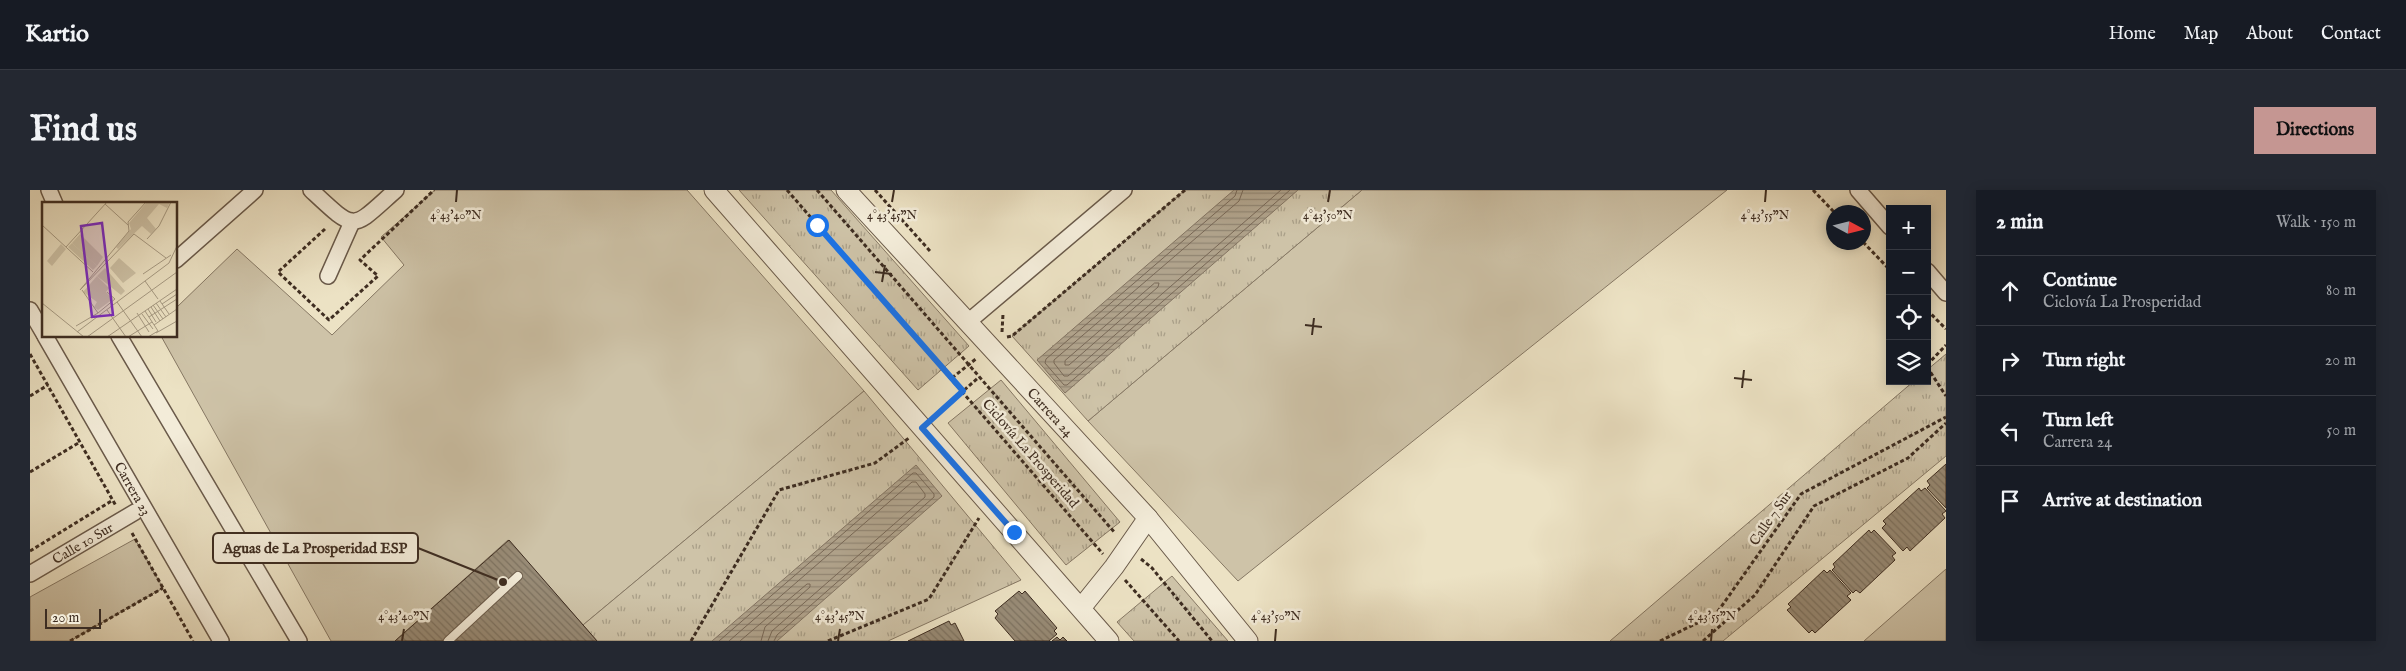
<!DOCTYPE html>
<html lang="en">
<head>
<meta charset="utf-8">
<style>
  :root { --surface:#171b24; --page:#242831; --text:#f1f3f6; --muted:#9ea1a6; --line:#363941; --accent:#c59692 }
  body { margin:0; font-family:"IM FELL English",serif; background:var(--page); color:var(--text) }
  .controls { position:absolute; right:15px; top:15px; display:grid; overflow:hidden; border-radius:0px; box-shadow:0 2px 12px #0003 }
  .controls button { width:45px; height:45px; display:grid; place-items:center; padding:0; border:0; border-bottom:1px solid var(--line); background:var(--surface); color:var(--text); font:25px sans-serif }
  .compass { position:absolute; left:1796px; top:15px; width:45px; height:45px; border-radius:50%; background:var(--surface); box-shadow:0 2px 12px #0003; rotate:97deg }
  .scale { position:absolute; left:15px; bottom:12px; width:56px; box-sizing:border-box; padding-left:5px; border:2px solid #3e2d21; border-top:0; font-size:14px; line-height:18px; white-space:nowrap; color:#3e2d21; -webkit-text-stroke:4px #f3ecd9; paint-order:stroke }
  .stop { position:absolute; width:15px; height:15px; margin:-11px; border:4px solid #1a73e8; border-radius:50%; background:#fff }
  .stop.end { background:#1a73e8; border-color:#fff; box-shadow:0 1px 5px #0008 }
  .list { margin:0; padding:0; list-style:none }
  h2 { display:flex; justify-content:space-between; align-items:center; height:65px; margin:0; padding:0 20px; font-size:21px }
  h2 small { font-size:16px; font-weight:400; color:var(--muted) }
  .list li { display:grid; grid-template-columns:32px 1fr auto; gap:15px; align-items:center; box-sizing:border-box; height:70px; padding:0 20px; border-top:1px solid var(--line) }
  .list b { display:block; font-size:19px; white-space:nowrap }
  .list p { margin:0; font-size:16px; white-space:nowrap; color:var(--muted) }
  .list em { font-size:16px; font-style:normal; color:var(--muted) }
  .icon { flex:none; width:28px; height:28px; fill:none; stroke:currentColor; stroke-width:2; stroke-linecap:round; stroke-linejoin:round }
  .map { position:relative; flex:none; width:1916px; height:451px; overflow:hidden; border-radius:0px }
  header { display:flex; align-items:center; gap:30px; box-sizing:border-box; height:70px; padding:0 25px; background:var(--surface); border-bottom:1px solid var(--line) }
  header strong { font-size:24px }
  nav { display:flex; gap:28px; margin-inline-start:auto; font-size:18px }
  .intro { display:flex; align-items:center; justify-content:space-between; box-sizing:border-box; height:120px; padding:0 30px }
  h1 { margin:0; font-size:35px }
  .button { padding:12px 22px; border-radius:0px; background:var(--accent); color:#111; font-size:18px; font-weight:700 }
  main { display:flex; gap:30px; padding:0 30px }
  aside { flex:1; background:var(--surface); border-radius:0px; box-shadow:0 2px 12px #0003 }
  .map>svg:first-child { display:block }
  .grass { fill:#cec3a8; stroke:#867864 }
  .park { fill:url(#park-tufts); stroke:#867864 }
  .water { fill:url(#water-rules); stroke:#837462 }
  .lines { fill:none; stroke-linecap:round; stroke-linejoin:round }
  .shore { stroke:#786857; stroke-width:1 }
  .building { fill:url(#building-back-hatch); stroke:#3e2d21 }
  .service-casing { stroke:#6a5a4a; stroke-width:10 }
  .minor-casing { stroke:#6a5a4a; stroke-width:18 }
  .tertiary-casing { stroke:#6a5a4a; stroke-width:21 }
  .path { stroke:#3e2d21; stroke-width:3; stroke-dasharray:4 2.5; stroke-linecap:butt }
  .service { stroke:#f3ecd9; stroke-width:8 }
  .minor { stroke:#f3ecd9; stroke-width:15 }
  .tertiary { stroke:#f3ecd9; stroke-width:19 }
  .route { stroke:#1a73e8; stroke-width:6 }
  .ticks { fill:none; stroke:#3e2d21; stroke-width:2 }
  .labels { text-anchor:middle; stroke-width:5; stroke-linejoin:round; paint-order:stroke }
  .street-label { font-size:14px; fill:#3e2d21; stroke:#f3ecd9 }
  .inset-road { fill:none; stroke:#a69a83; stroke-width:1 }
  .view { fill:#7b2cbf; fill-opacity:0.15; stroke:#7b2cbf; stroke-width:2.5 }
  .inset-edge { fill:none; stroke:#3e2d21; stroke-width:2.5 }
  .ticks-label { font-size:12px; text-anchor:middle; fill:#3e2d21; stroke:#f3ecd9; stroke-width:5; stroke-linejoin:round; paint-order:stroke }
  .leader { fill:none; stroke:#3e2d21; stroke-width:2 }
  .callout-dot { fill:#3e2d21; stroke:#f3ecd9; stroke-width:2 }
  .callout { fill:#f3ecd9; stroke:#3e2d21; stroke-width:2 }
  .callout-label { font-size:15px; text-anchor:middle; font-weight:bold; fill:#3e2d21 }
</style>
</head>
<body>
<header>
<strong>Kartio</strong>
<nav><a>Home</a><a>Map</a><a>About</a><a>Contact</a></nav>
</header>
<div class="intro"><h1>Find us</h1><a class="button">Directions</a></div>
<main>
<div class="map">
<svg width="1916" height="451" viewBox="0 0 1916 451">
  <defs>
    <pattern id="park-tufts" width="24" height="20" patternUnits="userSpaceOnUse" patternTransform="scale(1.25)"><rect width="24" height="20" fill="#cec3a8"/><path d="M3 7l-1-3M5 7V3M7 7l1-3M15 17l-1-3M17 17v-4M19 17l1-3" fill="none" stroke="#a99f88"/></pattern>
    <pattern id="water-rules" width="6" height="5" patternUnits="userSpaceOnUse" patternTransform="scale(1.25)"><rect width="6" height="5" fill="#b1a48d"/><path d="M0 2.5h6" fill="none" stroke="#918673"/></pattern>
    <pattern id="building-back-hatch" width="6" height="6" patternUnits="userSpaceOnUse" patternTransform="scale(1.25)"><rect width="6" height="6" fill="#988b76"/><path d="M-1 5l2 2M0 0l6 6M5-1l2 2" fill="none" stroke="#7d7260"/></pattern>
  </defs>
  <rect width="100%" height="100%" fill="#ece2c4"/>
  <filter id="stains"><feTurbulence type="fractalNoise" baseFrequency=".004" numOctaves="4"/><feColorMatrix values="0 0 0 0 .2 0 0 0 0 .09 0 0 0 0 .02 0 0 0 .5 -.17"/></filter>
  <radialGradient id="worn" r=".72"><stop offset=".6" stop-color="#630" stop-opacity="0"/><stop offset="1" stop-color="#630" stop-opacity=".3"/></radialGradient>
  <g class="grass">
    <polygon points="405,0 657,0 834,201 553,435 478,350 365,451 301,451 131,146 146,146 146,118 207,59 302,145 374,75 351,47"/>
    <polygon points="1332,0 1697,0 1208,391 1058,231"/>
    <polygon points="105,349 133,398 40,451 0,451 0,407"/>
    <polygon points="1916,379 1916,451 1834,451"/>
  </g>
  <g class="park">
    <polygon points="709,0 801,0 939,156 888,200"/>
    <polygon points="1155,0 1332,0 1058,231 982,146"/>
    <polygon points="1916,164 1916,266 1693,451 1580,451 1884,191 1897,191 1897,180"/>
    <polygon points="971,190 1090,332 1036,375 918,233"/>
    <polygon points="834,201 991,390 858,451 567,451 553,435"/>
    <polygon points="1142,386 1198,451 1104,451 1087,432"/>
  </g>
  <g class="water">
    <polygon points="1204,0 1268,0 1035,203 1007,170"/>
    <polygon points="886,275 912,306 747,451 682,451"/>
  </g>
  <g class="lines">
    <g class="shore">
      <polyline points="1207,0 1205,6 1016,169 1015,173 1034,195 1037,195 1260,0"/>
      <polyline points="1213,0 1209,11 1024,170 1024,173 1034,186 1038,186 1251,0"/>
      <polygon points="1125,93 1129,93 1128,97 1039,175 1035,175 1035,171"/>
      <polyline points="689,451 883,283 886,283 904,304 904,307 747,445 744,451"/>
      <polyline points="699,451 882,292 886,292 895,304 895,307 742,441 738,451"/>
      <polyline points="710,451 777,394 780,394 780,397 735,437 731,451"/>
    </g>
  </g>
  <g class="building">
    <polygon points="1916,274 1916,318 1897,298 1900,295 1897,291"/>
    <polygon points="1889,298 1891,301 1895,298 1916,321 1912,324 1915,328 1880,361 1877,357 1873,361 1852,338 1856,334 1853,331"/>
    <polygon points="1839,340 1841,343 1844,340 1866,363 1862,366 1865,370 1830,403 1826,400 1823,403 1802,380 1805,377 1803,374"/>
    <polygon points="479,350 567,451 365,451"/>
    <polygon points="1794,380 1797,383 1800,380 1821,403 1817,406 1821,410 1785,443 1782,440 1779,443 1757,420 1761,417 1758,414"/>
    <polygon points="989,401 992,404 995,401 1027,438 1024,441 1027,444 1019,451 985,451 965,428 968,424 965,421"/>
    <polygon points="919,431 921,435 925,433 934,451 878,451"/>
    <polygon points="1027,447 1030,450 1033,447 1037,451 1022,451"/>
  </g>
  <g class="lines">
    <g class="service-casing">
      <polyline id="service" points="418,451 488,386"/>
    </g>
    <g class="minor-casing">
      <g id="minor">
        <polyline points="19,0 25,14"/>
        <path d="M281 0C327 43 321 40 366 0"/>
        <polyline points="1828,0 1860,37"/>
        <polyline points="146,70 225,0"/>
        <polyline points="1897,81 1916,103"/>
        <polyline points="298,86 322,32"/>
        <polyline points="0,120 14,144"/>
        <polyline points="938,132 1094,0"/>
        <path id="s1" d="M15 146 191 451"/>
        <polyline points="89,146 269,451"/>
        <path id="s2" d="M0 384 105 322"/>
      </g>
    </g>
    <g class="tertiary-casing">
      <g id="tertiary">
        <polyline points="684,0 1079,451"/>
        <path id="s3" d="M816 0 1118 328 1218 451"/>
        <polyline points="1051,418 1084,377 1118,328"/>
      </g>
    </g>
    <g class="path">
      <polyline points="757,0 1073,364"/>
      <polyline points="787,0 1085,343"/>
      <polyline points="845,0 900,61"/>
      <polyline points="1783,0 1804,22"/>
      <polyline points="295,39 248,82 299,130 348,86 330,70 404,0"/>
      <polyline points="1833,52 1860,80"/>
      <polyline points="1897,120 1916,139"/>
      <polyline points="972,142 973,124"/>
      <polyline points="977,147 982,146 1155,0"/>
      <polyline points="0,164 86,316"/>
      <polyline points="1897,175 1916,155"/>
      <polyline points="1897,177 1916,206"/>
      <polyline points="922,188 947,168"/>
      <polyline points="0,206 18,195"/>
      <polyline points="905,226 949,187"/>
      <polyline points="0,282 50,252"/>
      <polyline points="102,343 163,451"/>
      <polyline points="0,361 83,310"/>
      <polyline points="1111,369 1122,378 1182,451"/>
      <polyline points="1095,390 1149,451"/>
      <polyline points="40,451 133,398"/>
      <polyline points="661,451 749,300 845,273 879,248"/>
      <polyline points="798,451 899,409 949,328"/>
      <polyline points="1630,451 1686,424 1771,304 1916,227"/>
      <polyline points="1673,451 1725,405 1784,316 1878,268 1916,233"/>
    </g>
    <use href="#service" class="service"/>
    <use href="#minor" class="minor"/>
    <use href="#tertiary" class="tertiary"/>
  </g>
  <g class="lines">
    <polyline class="route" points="787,35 933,201 892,238 984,342"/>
  </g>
  <path class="ticks" d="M426 12 427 0M862 12 864 0M1298 12 1300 0M1735 12 1736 0M845 82 862 84M852 92 855 75M1275 135 1292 137M1282 145 1284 128M1704 188 1722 190M1712 198 1714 180M372 451 374 439M808 451 810 439M1245 451 1246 439M1681 451 1682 439"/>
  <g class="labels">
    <g class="street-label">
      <text dy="5" stroke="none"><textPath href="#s3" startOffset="302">Carrera 24</textPath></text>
      <text transform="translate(1001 263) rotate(49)" y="5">Ciclovía La Prosperidad</text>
      <text dy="5" stroke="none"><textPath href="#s1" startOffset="176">Carrera 23</textPath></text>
      <text transform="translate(1740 328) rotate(-55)" y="5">Calle 7 Sur</text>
      <text dy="5" stroke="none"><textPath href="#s2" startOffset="61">Calle 10 Sur</textPath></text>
    </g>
  </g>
  <g transform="translate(12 12)">
    <rect width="135" height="135" fill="#ece2c4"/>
    <path d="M38 32 61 55 55 64 30 41ZM77 56 94 71 81 81 68 66ZM55 74 67 86 64 90 71 97 56 108 52 105 55 100 41 90Z" fill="#cec3a8"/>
    <path d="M105 0H128L125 6 117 2 105 16 114 27 109 32 100 24 76 47 74 45 89 27 87 21ZM30 41 55 64 51 68 26 45ZM19 42 24 47 10 64 5 59ZM63 66 83 89 79 93 55 74Z" fill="#cec3a8"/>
    <path class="inset-road" d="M63 2 86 23M0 23 51 70M105 37 117 24 129 0M24 45 65 0M101 72 129 53M103 79 116 97M38 88 92 32 124 56M38 88 87 29 86 20 104 0M40 88 56 111 73 97 65 90M118 99 127 112M75 100 100 135M0 101 42 135M114 101 124 115M120 102 135 92M111 103 121 117M109 105 118 119M106 107 114 120M65 108 84 135M103 109 116 129 106 135M95 111 107 130M100 112 111 127M107 115 135 97M112 123 135 107M34 124 56 111M35 130 127 61 135 44M114 131 135 119M45 135 135 70M65 135 135 87M86 135 110 120"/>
    <path class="view" d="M60 21 71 113 50 115 39 24Z"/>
    <rect width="135" height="135" class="inset-edge"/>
  </g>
  <g class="ticks-label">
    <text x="862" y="29">4°43'45"N</text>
    <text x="426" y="29">4°43'40"N</text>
    <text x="1298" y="29">4°43'50"N</text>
    <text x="1735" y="29">4°43'55"N</text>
    <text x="374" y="430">4°43'40"N</text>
    <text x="810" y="430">4°43'45"N</text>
    <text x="1246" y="430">4°43'50"N</text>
    <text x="1682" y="430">4°43'55"N</text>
  </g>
  <path class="leader" d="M473 392L388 358"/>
  <circle class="callout-dot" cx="473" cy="392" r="5"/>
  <rect class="callout" x="183" y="343" width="205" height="30" rx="5"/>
  <g class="callout-label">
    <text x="285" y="363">Aguas de La Prosperidad ESP</text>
  </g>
  <rect width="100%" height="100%" filter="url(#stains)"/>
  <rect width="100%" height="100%" fill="url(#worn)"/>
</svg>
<div class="controls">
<button>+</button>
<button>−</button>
<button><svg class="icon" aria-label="locate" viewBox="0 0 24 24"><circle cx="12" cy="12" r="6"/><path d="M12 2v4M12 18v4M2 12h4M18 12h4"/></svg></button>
<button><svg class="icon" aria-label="layers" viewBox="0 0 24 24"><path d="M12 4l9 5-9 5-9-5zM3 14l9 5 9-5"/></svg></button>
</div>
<svg class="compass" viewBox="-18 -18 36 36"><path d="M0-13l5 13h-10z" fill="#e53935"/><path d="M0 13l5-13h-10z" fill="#9ea1a6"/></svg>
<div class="scale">20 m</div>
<div class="stop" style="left:787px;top:35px"></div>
<div class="stop end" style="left:984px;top:342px"></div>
</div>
<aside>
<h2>2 min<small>Walk · 150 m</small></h2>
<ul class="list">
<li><svg class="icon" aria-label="ahead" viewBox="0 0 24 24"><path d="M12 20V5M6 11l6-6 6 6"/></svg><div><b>Continue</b><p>Ciclovía La Prosperidad</p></div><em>80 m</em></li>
<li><svg class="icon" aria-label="right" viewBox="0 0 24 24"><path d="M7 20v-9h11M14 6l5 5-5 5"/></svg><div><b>Turn right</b></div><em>20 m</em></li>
<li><svg class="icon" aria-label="left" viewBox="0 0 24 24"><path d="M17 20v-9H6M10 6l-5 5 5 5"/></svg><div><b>Turn left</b><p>Carrera 24</p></div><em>50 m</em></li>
<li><svg class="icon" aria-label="arrive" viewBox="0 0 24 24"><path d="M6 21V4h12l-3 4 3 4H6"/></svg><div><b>Arrive at destination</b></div></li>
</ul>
</aside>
</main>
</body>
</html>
